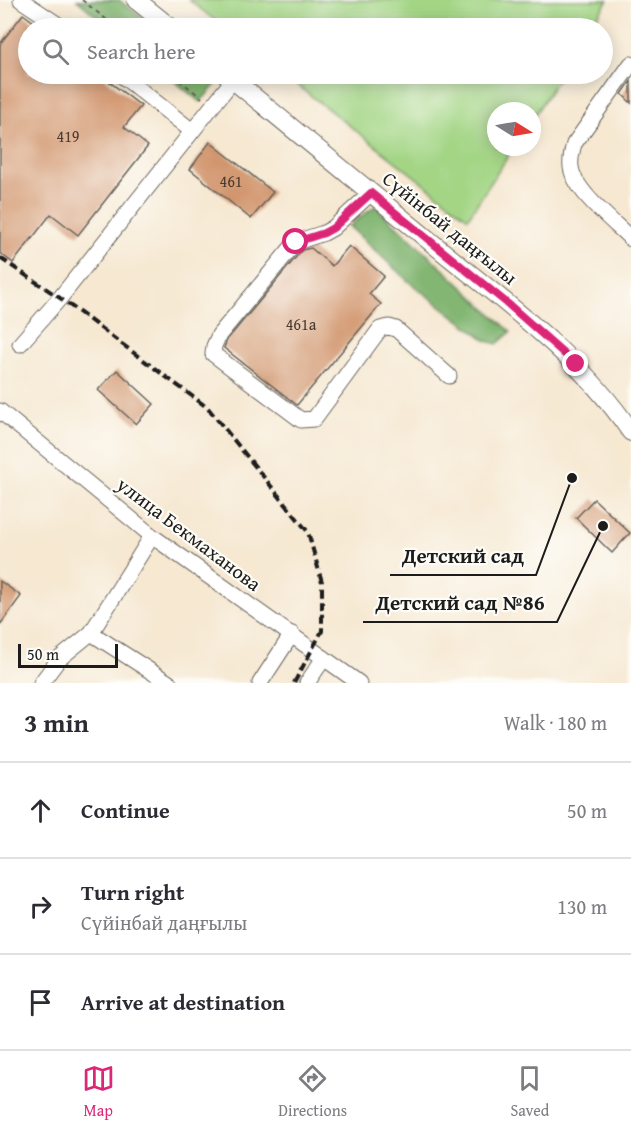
<!DOCTYPE html>
<html lang="en">
<head>
<meta charset="utf-8">
<style>
  :root { --surface:#fff; --page:#f2f2f3; --text:#2b2b33; --muted:#7c7c81; --line:#e1e1e2; --accent:#db2777 }
  body { margin:0; font-family:"Gentium Book Plus",serif; background:var(--page); color:var(--text) }
  .compass { position:absolute; left:487px; top:102px; width:54px; height:54px; border-radius:50%; background:var(--surface); box-shadow:0 3px 15px #0003; rotate:101deg }
  .scale { position:absolute; left:18px; bottom:15px; width:100px; box-sizing:border-box; padding-left:6px; border:3px solid #1c1c1c; border-top:0; font-size:16px; line-height:21px; white-space:nowrap; color:#1c1c1c; -webkit-text-stroke:4px #fdfcf7; paint-order:stroke }
  .stop { position:absolute; width:18px; height:18px; margin:-14px; border:4px solid #db2777; border-radius:50%; background:#fff }
  .stop.end { background:#db2777; border-color:#fff; box-shadow:0 2px 6px #0008 }
  .list { margin:0; padding:0; list-style:none }
  h2 { display:flex; justify-content:space-between; align-items:center; height:78px; margin:0; padding:0 24px; font-size:26px }
  h2 small { font-size:20px; font-weight:400; color:var(--muted) }
  .list li { display:grid; grid-template-columns:39px 1fr auto; gap:18px; align-items:center; box-sizing:border-box; height:96px; padding:0 24px; border-top:2px solid var(--line) }
  .list b { display:block; font-size:22px; white-space:nowrap }
  .list p { margin:0; font-size:20px; white-space:nowrap; color:var(--muted) }
  .list em { font-size:20px; font-style:normal; color:var(--muted) }
  .icon { flex:none; width:33px; height:33px; fill:none; stroke:currentColor; stroke-width:2; stroke-linecap:round; stroke-linejoin:round }
  .map { position:relative; flex:none; width:631px; height:683px; overflow:hidden }
  .search { position:absolute; background:var(--surface); box-shadow:0 3px 15px #0003; left:18px; right:18px; top:18px; height:66px; display:flex; align-items:center; gap:15px; box-sizing:border-box; padding:0 21px; border-radius:33px; color:var(--muted); font-size:22px }
  .sheet { height:366px; background:var(--surface) }
  nav { display:flex; justify-content:space-around; align-items:center; box-sizing:border-box; height:84px; border-top:2px solid var(--line); background:var(--surface); font-size:16px; color:var(--muted) }
  nav a { display:grid; justify-items:center; gap:3px }
  nav .on { color:var(--accent) }
  .map>svg:first-child { display:block }
  .green { fill:#a3d585; stroke:#607850; stroke-width:1.5 }
  .forest { fill:#82b672; stroke:#4f6947; stroke-width:1.5 }
  .building { fill:#d2966e }
  .lines { fill:none; stroke-linecap:round; stroke-linejoin:round }
  .minor-casing { stroke:#68635b; stroke-width:17 }
  .major-casing { stroke:#68635b; stroke-width:20 }
  .path { stroke:#68635b; stroke-width:2; stroke-dasharray:4.5 4.5; stroke-linecap:butt }
  .minor { stroke:#fff; stroke-width:15 }
  .major { stroke:#fff; stroke-width:18 }
  .rail { stroke:#1c1c1c; stroke-width:4; stroke-dasharray:9 4.5; stroke-linecap:butt }
  .route { stroke:#db2777; stroke-width:8 }
  .labels { text-anchor:middle; stroke-width:4.5; stroke-linejoin:round; paint-order:stroke }
  .number-label { font-size:16px; fill:#4a3a30 }
  .street-label { font-size:20px; fill:#1c1c1c; stroke:#fdfcf7 }
  .leader { fill:none; stroke:#1c1c1c; stroke-width:2 }
  .callout-dot { fill:#1c1c1c; stroke:#fdfcf7; stroke-width:2 }
  .callout-label { font-size:21px; text-anchor:middle; font-weight:bold; fill:#1c1c1c; stroke:#fdfcf7; stroke-width:4.5; stroke-linejoin:round; paint-order:stroke }
</style>
</head>
<body>
<div class="map">
<svg width="631" height="683" viewBox="0 0 631 683">
  <rect width="100%" height="100%" fill="#fdfcf7"/>
  <filter id="ink" filterUnits="userSpaceOnUse"><feTurbulence type="fractalNoise" baseFrequency=".0167" numOctaves="2"/><feDisplacementMap in="SourceGraphic" scale="12" xChannelSelector="R" yChannelSelector="G"/><feConvolveMatrix kernelMatrix="1 2 1 2 8 2 1 2 1" color-interpolation-filters="sRGB"/></filter>
  <filter id="wash" filterUnits="userSpaceOnUse"><feTurbulence type="fractalNoise" baseFrequency=".008" numOctaves="4" result="noise"/><feDisplacementMap in="SourceGraphic" scale="24" xChannelSelector="R" yChannelSelector="G"/><feGaussianBlur stdDeviation="1.35" result="paint"/><feColorMatrix in="noise" values="0 0 0 0 0 0 0 0 0 0 0 0 0 0 0 0 0 1.4 0 .05"/><feComposite in="paint" operator="in"/></filter>
  <g filter="url(#wash)">
    <rect width="100%" height="100%" fill="#f6e8d1"/>
    <g class="green">
      <polygon points="189,0 608,0 590,28 225,28"/>
      <polygon points="283,74 561,74 532,119 532,111 496,111 496,147 514,147 468,218"/>
    </g>
    <g class="forest">
      <polygon points="77,0 119,0 155,28 111,28"/>
      <polygon points="166,74 211,74 219,81 200,102"/>
      <polygon points="375,206 511,332 497,344 487,341 409,282 349,226"/>
    </g>
    <g id="blocks">
      <g class="building">
        <polygon points="23,14 42,28 28,28 28,74 99,74 141,106 124,127 148,146 78,235 51,214 13,263 0,253 0,44"/>
        <polygon points="631,81 631,103 622,94"/>
        <polygon points="210,142 273,192 251,219 190,169"/>
        <polygon points="349,246 384,276 369,294 381,304 297,405 224,348 227,340 302,250 311,248 332,266"/>
        <polygon points="117,370 154,404 136,424 98,390"/>
        <polygon points="594,499 630,533 612,553 576,518"/>
        <polygon points="0,581 21,596 0,625"/>
      </g>
    </g>
  </g>
  <g filter="url(#ink)">
    <use href="#blocks" fill-opacity="0" stroke="#68635b" stroke-width="1.5"/>
    <g class="lines">
      <g class="minor-casing">
        <g id="minor">
          <polyline points="21,0 63,28"/>
          <path d="M631 64 574 144C572 151 570 159 571 167 574 191 614 222 631 239"/>
          <polyline points="120,74 192,131"/>
          <polyline points="371,193 333,228 324,233 296,242 219,335 214,346 213,354 301,420 314,419 380,329 389,327 396,329 449,376"/>
          <polyline points="20,344 60,298 233,80"/>
          <polyline points="0,411 152,536 359,683"/>
          <polyline points="91,633 169,683"/>
          <polyline points="41,683 59,659 91,633 152,536"/>
          <polyline points="260,683 292,634"/>
          <polyline points="307,683 324,658"/>
        </g>
      </g>
      <g class="major-casing">
        <g id="major">
          <polyline points="136,0 171,28"/>
          <path d="M226 74C300 134 374 195 448 256 514 309 583 361 631 432"/>
        </g>
      </g>
      <g class="path">
        <polyline points="82,0 117,28"/>
        <polyline points="172,74 202,98"/>
      </g>
      <use href="#minor" class="minor"/>
      <use href="#major" class="major"/>
      <polyline class="rail" points="0,258 60,298 208,408 308,532 322,582 322,631 294,683"/>
    </g>
  </g>
  <g class="lines" filter="url(#ink)">
    <polyline class="route" points="296,242 324,233 333,228 371,193 508,304 576,364"/>
  </g>
  <g class="labels">
    <g class="number-label">
      <text x="68" y="142">419</text>
      <text x="231" y="187">461</text>
      <text x="301" y="330">461а</text>
    </g>
    <g class="street-label">
      <text transform="translate(450 228) rotate(39)" y="7">Сүйінбай даңғылы</text>
      <text transform="translate(189 534) rotate(37)" y="7">улица Бекмаханова</text>
    </g>
  </g>
  <path class="leader" d="M572 478L536 575H390M603 526L557 622H363"/>
  <g class="callout-dot">
    <circle cx="572" cy="478" r="6"/>
    <circle cx="603" cy="526" r="6"/>
  </g>
  <g class="callout-label">
    <text x="463" y="563">Детский сад</text>
    <text x="460" y="610">Детский сад №86</text>
  </g>
</svg>
<svg class="compass" viewBox="-18 -18 36 36"><path d="M0-13l5 13h-10z" fill="#e53935"/><path d="M0 13l5-13h-10z" fill="#7c7c81"/></svg>
<div class="scale">50 m</div>
<div class="stop" style="left:296px;top:242px"></div>
<div class="stop end" style="left:576px;top:364px"></div>
<div class="search"><svg class="icon" aria-label="search" viewBox="0 0 24 24"><circle cx="10" cy="10" r="6"/><path d="M15 15l6 6"/></svg>Search here</div>
</div>
<section class="sheet">
<h2>3 min<small>Walk · 180 m</small></h2>
<ul class="list">
<li><svg class="icon" aria-label="ahead" viewBox="0 0 24 24"><path d="M12 20V5M6 11l6-6 6 6"/></svg><div><b>Continue</b></div><em>50 m</em></li>
<li><svg class="icon" aria-label="right" viewBox="0 0 24 24"><path d="M7 20v-9h11M14 6l5 5-5 5"/></svg><div><b>Turn right</b><p>Сүйінбай даңғылы</p></div><em>130 m</em></li>
<li><svg class="icon" aria-label="arrive" viewBox="0 0 24 24"><path d="M6 21V4h12l-3 4 3 4H6"/></svg><div><b>Arrive at destination</b></div></li>
</ul>
</section>
<nav>
<a class="on"><svg class="icon" aria-label="map" viewBox="0 0 24 24"><path d="M3 6l6-2 6 2 6-2v14l-6 2-6-2-6 2zM9 4v14M15 6v14"/></svg>Map</a>
<a><svg class="icon" aria-label="directions" viewBox="0 0 24 24"><path d="M12 3l9 9-9 9-9-9zM9 14v-3h6M13 9l2 2-2 2"/></svg>Directions</a>
<a><svg class="icon" aria-label="saved" viewBox="0 0 24 24"><path d="M7 4h10v16l-5-4-5 4z"/></svg>Saved</a>
</nav>
</body>
</html>
